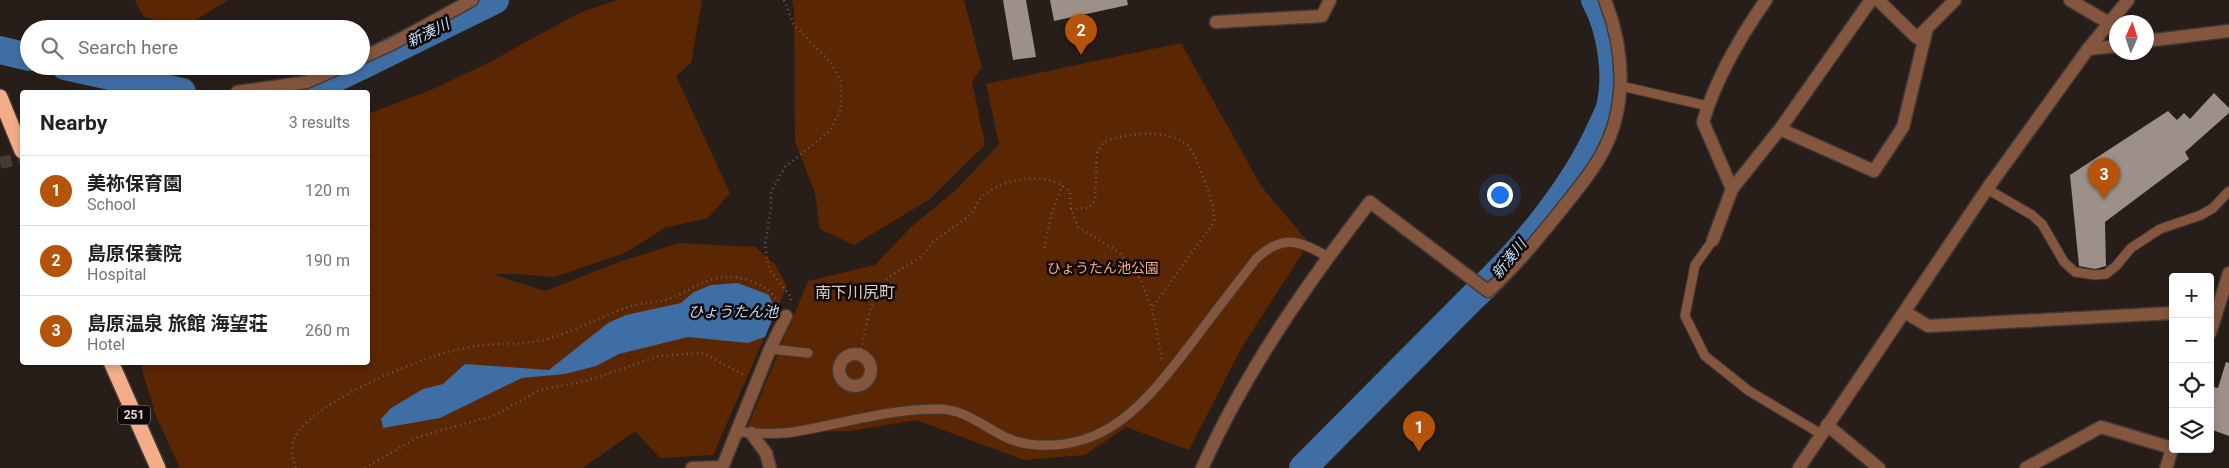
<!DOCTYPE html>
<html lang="en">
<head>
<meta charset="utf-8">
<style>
  :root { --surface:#fff; --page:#f6f6f6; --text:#202124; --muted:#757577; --line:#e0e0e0; --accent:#b45309 }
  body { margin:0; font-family:Roboto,"Noto Sans JP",sans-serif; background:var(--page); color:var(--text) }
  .controls { position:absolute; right:15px; bottom:15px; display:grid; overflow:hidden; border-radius:5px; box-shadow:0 2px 8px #0003 }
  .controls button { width:45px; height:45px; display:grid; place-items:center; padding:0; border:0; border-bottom:1px solid var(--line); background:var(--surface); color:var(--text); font:25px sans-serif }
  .compass { position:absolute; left:2109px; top:15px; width:45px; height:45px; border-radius:50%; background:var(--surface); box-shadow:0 2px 8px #0003; rotate:3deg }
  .you { position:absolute; left:1499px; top:194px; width:18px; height:18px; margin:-12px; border:4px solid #fff; border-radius:50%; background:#1a73e8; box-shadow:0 0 0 8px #1a73e833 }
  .badge { display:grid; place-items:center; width:32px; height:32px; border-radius:50%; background:var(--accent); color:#fff; font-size:16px; font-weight:700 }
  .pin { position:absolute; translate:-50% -41px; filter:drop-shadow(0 1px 2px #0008) }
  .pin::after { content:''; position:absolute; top:26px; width:18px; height:15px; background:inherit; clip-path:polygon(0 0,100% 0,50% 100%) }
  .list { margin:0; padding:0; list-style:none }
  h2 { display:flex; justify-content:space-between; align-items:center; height:65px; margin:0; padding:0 20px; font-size:21px }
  h2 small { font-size:16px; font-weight:400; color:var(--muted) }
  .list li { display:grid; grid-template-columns:32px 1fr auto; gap:15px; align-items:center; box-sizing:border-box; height:70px; padding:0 20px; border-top:1px solid var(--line) }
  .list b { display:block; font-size:19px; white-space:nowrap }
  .list p { margin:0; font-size:16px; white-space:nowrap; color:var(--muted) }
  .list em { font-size:16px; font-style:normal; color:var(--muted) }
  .icon { flex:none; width:28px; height:28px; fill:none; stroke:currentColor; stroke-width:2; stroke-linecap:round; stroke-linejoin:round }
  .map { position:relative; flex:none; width:2229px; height:468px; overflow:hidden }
  .search { position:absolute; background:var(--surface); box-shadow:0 2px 8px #0003; left:20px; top:20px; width:350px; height:55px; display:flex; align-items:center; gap:12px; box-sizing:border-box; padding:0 18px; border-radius:28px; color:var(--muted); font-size:19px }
  .panel { position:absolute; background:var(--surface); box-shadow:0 2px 8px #0003; left:20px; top:90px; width:350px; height:275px; border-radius:5px }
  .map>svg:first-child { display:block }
  .green { fill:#5b2602 }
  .water { fill:#3f6ea5 }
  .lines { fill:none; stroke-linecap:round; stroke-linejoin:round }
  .river { stroke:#3f6ea5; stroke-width:28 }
  .building { fill:#9d9089 }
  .minor-tunnel { stroke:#443a36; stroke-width:12; stroke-dasharray:12 6; stroke-linecap:butt }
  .service-casing { stroke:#423834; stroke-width:11 }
  .pedestrian-casing { stroke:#423834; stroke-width:15 }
  .minor-casing { stroke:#423834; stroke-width:15 }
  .tertiary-casing { stroke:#423834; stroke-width:15 }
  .motorway-casing { stroke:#423834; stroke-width:18 }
  .path { stroke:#685f5b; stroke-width:2.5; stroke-dasharray:1 4; stroke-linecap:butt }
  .service { stroke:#84563d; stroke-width:9 }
  .pedestrian { stroke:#84563d; stroke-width:12 }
  .minor { stroke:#84563d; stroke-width:12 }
  .tertiary { stroke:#84563d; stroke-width:12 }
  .motorway { stroke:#f3ad88; stroke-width:15 }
  .labels { text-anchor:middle; stroke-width:5; stroke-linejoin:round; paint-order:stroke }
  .shield { fill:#0e0907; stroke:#a29c99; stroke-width:1 }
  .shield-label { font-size:12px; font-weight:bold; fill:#e2dbd8 }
  .park-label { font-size:14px; fill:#f7ac83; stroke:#0e0907 }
  .water-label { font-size:15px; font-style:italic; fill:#c1dbfb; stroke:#0e0907 }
  .quarter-label { font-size:16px; fill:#daccc5; stroke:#0e0907 }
</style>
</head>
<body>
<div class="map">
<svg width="2229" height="468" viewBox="0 0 2229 468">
  <rect width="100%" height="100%" fill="#281e19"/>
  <g class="green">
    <polygon points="135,0 228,0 181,29 143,16"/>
    <polygon points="617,0 702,0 691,63 676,76 730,193 708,218 664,228 627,252 555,277 516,274 492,274 545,291 619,262 679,243 755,247 775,264 787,286 713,455 660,458 635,431 583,468 180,468 156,416 140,363 368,362 368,114 431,90 488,63 579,13"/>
    <polygon points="792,0 964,0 982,68 972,81 985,145 930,199 854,245 820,229 815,193 795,141 794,11"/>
    <polygon points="1181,43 1261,186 1309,243 1242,347 1189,450 1126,427 1085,455 1024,460 916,420 850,431 745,433 808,281 875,265 911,227 956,190 999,144 986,84"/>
  </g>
  <polygon class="water" points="738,283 769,295 776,311 765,337 748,343 688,337 619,354 596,366 565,374 522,378 440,418 383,428 381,419 391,408 423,389 443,384 465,364 549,370 608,323 626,315 681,303 694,292 711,285"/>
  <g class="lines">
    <g class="river">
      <polyline points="0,50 29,57"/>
      <polyline points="65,66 182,92"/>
      <polyline points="361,66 495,0"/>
      <polyline points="301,92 311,90 361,66"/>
      <path d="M1303 468 1471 299C1520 254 1574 189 1601 128 1604 121 1608 114 1610 107 1618 75 1611 29 1595 0"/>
    </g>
  </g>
  <g class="building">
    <polygon points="1003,0 1026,0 1036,57 1013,60"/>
    <polygon points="1050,0 1127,0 1128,5 1054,21"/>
    <polygon points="2214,93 2229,108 2229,113 2185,152 2189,159 2105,222 2106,266 2095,269 2079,266 2070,175 2168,111 2177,120 2184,113 2190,119"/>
    <polygon points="2226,362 2229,363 2229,436 2210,429 2210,386 2218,388"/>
  </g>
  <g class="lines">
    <polyline class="minor-tunnel" points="0,163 22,158"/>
    <g class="service-casing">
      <g id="service">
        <polyline points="1621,86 1708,106"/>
        <polyline points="1987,189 2032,215 2042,224 2064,262 2075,272 2095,275 2106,274 2116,266 2131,248 2160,229 2201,215 2213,208 2229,191"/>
        <polyline points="1713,240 1695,265 1685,316 1705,356 1749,391 1821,434"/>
        <polyline points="770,349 808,353"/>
        <path d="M736 432C755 433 774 435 793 432 842 424 888 409 938 409 974 409 992 439 1028 444 1108 455 1150 397 1194 340 1214 313 1235 286 1256 259 1282 234 1299 240 1328 257"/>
      </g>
    </g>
    <g class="pedestrian-casing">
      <circle id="pedestrian" cx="855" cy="370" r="16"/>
    </g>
    <g class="minor-casing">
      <g id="minor">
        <polyline points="1878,0 1917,38 1955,0"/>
        <polyline points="2070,0 2109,23"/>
        <polyline points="1216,22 1322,16 1330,0"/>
        <polyline points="2146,41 2229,31"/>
        <polyline points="2088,49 2116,46"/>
        <polyline points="361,58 392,44 472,0"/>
        <polyline points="237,92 307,82 343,66"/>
        <polyline points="1780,129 1874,171 1903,127 1927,28"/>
        <path d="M1732 189 1703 122C1716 78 1740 37 1766 0"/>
        <path d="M1370 202 1488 291C1514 268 1535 242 1557 215 1571 197 1588 178 1600 157 1628 109 1625 51 1605 0"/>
        <polyline points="1713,240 1732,189 1780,129 1871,0"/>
        <polyline points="1905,312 1928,326 2173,313"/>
        <polyline points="2210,333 2229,273"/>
        <polyline points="1827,425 1879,468"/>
        <polyline points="751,433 766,453 770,468"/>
        <polyline points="692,468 722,467"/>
        <polyline points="722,468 770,349 786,316"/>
        <polyline points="2026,468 2101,427 2172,448"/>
        <polyline points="2166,468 2173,446"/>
      </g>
    </g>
    <g class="tertiary-casing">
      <g id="tertiary">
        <path d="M1202 468C1246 371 1305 286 1370 202"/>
        <polyline points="1799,468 1987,189 2088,49 2128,0"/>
      </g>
    </g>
    <g class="motorway-casing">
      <g id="motorway">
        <polyline points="0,97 22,151"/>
        <polyline points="111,362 158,468"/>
      </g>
    </g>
    <g class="path">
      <polyline points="784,0 794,25 832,64 841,82 841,109 831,130 785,167 771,192 771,206 765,246 769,269 791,297 790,302"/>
      <path d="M1071 209 1088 208 1095 201 1097 152 1104 142C1127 133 1164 128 1186 144 1195 151 1199 167 1203 178 1209 192 1215 207 1214 222L1152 308"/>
      <polyline points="1044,248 1051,216 1062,185"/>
      <path d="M860 354C864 338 871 297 881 285 892 272 911 265 924 254 928 251 930 246 933 242 945 232 959 225 970 215 975 210 977 201 983 196 1006 177 1048 170 1070 192L1071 209 1078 227 1120 253 1141 280 1152 308 1162 360"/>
      <path d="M296 468C292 457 290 446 296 435 318 399 427 354 469 347 496 342 524 346 551 338 580 329 606 313 635 305 646 302 658 303 669 299 689 292 706 277 728 277 739 276 758 283 767 289 772 293 776 299 779 304"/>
      <polyline points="365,468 418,437 493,416 540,390 586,381 659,356 703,353 746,376"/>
      <polyline points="1313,468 1479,302"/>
    </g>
    <use href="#service" class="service"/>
    <use href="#pedestrian" class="pedestrian"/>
    <use href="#minor" class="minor"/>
    <use href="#tertiary" class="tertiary"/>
    <use href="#motorway" class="motorway"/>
  </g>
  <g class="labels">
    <rect class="shield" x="118" y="405.5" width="32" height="19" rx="4"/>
    <g class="shield-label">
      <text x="134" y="419">251</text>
    </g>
    <g class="park-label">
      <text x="1103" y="273">ひょうたん池公園</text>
    </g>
    <g class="water-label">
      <text transform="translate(428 33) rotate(-26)" y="5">新湊川</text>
      <text transform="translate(1509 259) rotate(-51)" y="5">新湊川</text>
      <text x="733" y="317">ひょうたん池</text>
    </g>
    <g class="quarter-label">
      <text x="855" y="298">南下川尻町</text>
    </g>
  </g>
</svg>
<div class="controls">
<button>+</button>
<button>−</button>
<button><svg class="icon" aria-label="locate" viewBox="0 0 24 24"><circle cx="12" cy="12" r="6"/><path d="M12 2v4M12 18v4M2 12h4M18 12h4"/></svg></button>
<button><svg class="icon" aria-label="layers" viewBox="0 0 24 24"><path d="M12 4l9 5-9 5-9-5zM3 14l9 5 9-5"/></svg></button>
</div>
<svg class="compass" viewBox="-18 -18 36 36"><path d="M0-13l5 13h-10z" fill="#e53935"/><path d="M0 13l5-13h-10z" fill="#757577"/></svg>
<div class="you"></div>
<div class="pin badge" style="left:1419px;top:452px">1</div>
<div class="pin badge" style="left:1081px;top:55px">2</div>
<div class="pin badge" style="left:2104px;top:199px">3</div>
<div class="search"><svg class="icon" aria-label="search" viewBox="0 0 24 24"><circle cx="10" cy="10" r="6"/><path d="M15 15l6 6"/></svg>Search here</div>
<section class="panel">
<h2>Nearby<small>3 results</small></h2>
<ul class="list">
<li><span class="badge">1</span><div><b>美祢保育園</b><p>School</p></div><em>120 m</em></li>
<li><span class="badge">2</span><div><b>島原保養院</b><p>Hospital</p></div><em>190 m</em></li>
<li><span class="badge">3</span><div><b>島原温泉 旅館 海望荘</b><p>Hotel</p></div><em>260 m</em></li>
</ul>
</section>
</div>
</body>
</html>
